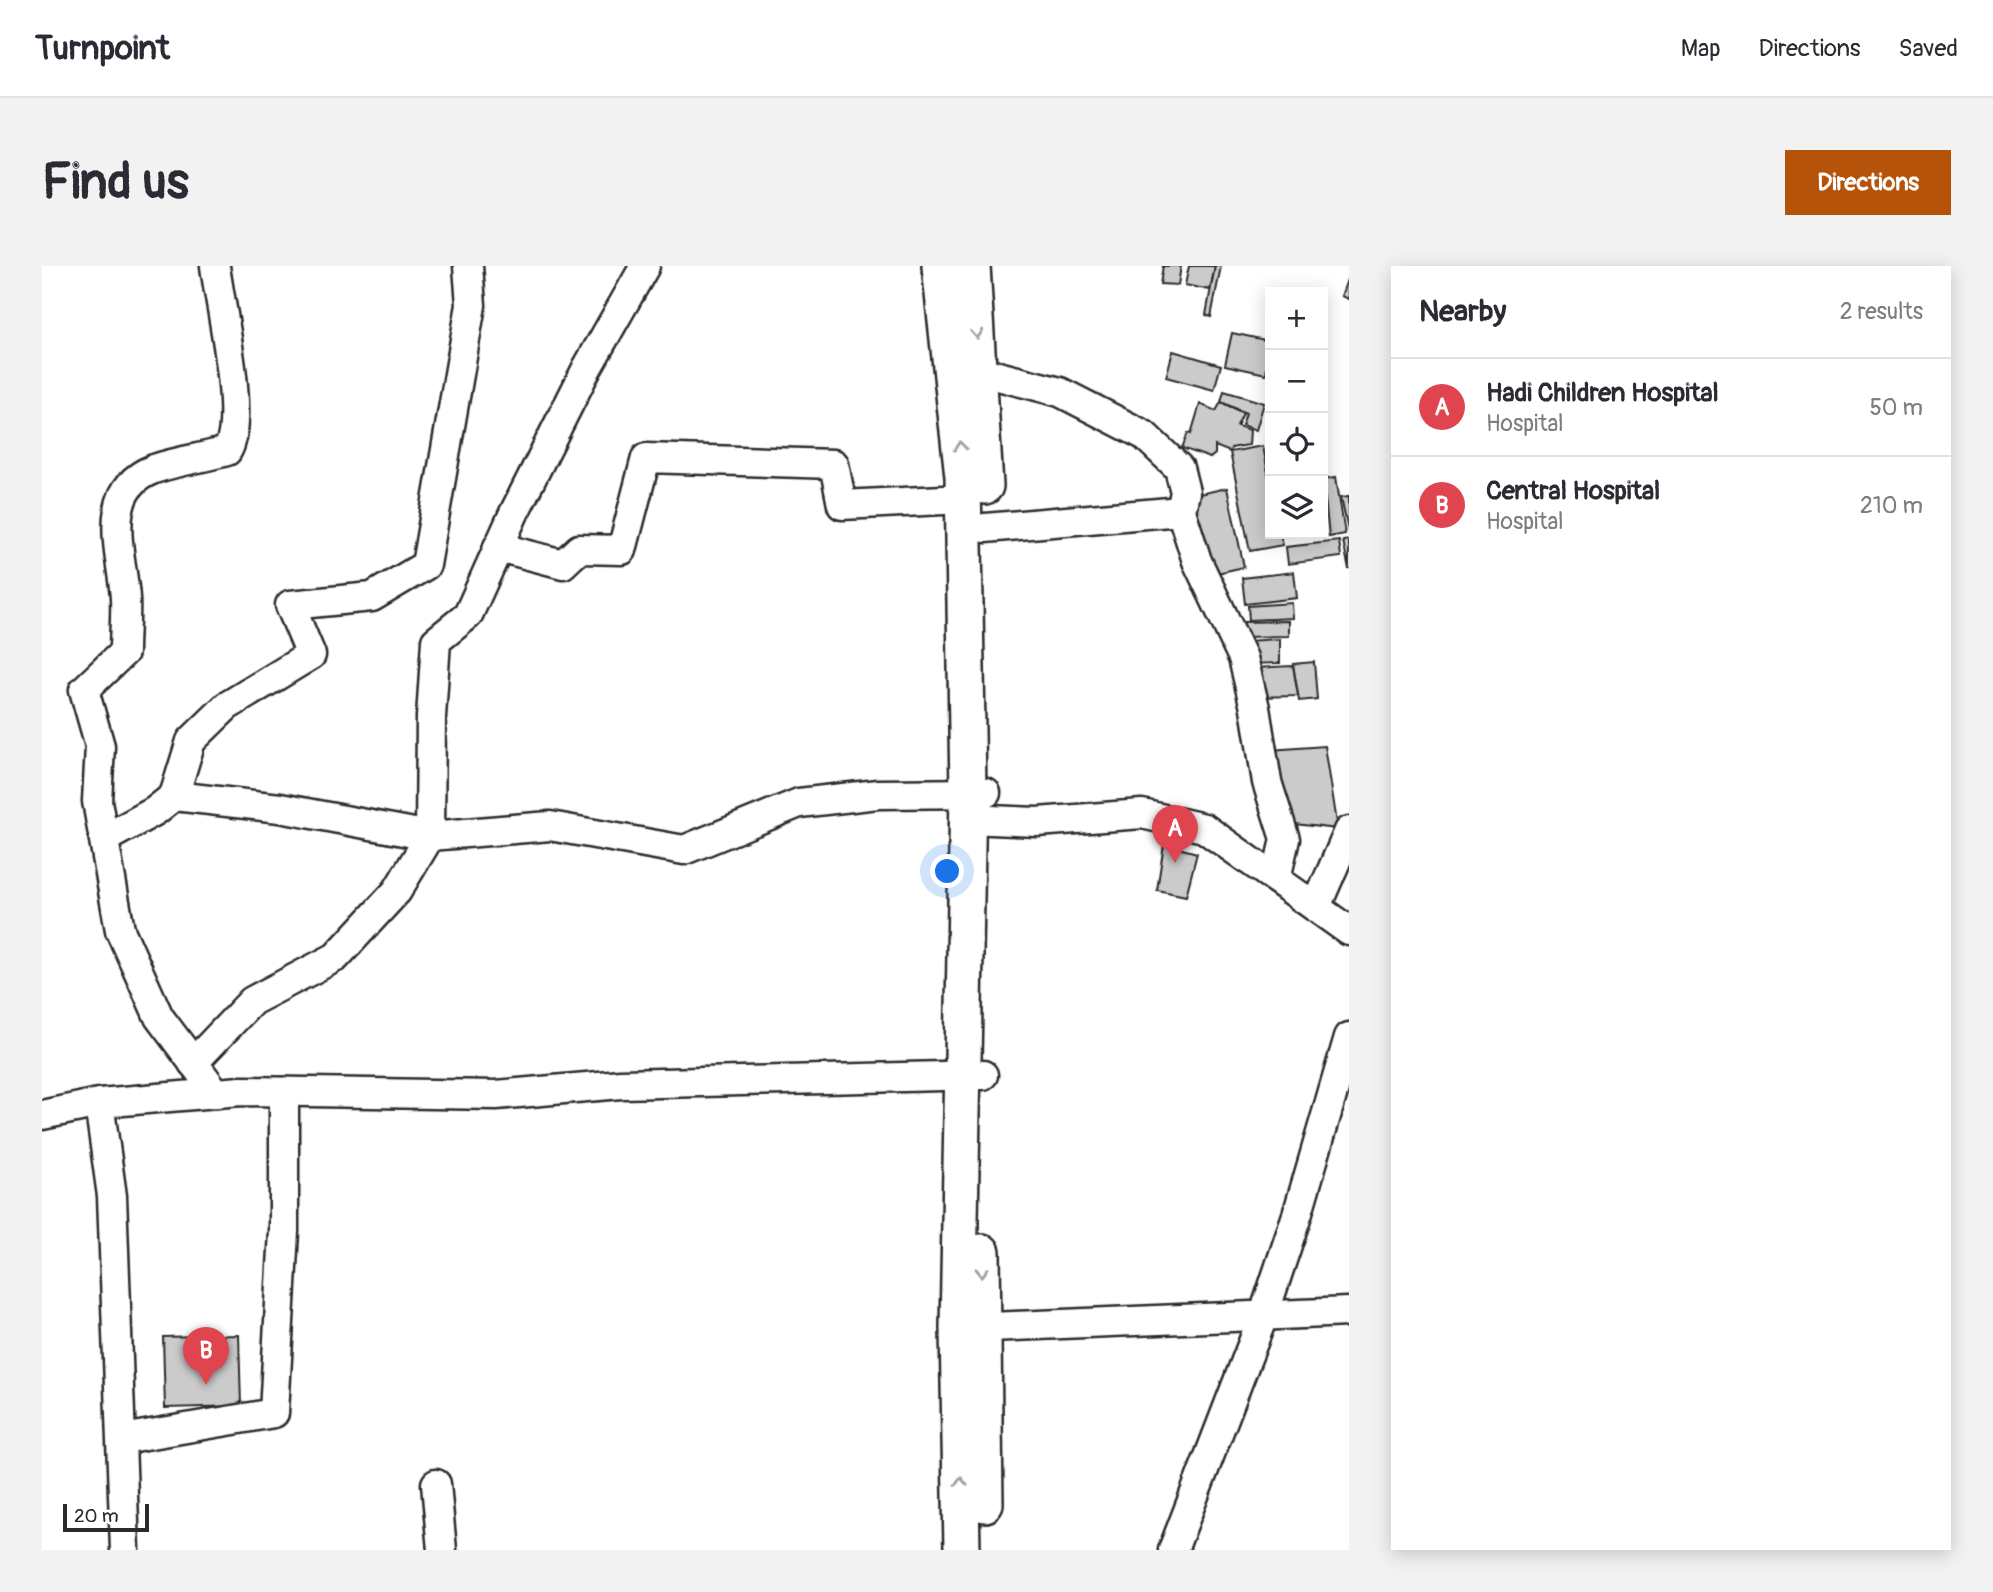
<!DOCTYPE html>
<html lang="en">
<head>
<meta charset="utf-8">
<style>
  :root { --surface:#fff; --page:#f2f2f3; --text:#2b2b33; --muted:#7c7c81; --line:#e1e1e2; --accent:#b45309 }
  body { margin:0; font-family:Pangolin,sans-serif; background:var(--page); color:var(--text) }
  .controls { position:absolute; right:21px; top:21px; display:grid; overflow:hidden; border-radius:0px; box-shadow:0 4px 18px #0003 }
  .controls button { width:63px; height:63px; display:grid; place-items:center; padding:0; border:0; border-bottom:2px solid var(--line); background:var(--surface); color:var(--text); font:35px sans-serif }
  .scale { position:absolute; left:21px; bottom:18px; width:86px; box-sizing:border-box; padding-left:7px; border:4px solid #2b2b2b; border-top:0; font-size:19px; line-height:24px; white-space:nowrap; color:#2b2b2b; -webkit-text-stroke:5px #fff; paint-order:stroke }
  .you { position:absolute; left:906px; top:606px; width:24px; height:24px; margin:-18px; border:5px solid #fff; border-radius:50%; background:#1a73e8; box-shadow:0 0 0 10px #1a73e833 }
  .badge { display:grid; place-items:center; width:46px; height:46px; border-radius:50%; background:var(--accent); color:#fff; font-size:23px; font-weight:700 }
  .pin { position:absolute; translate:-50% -58px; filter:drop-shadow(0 2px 4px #0008) }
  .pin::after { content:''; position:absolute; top:37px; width:24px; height:21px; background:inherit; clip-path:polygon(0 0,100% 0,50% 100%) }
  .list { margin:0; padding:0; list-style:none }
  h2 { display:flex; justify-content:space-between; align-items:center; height:91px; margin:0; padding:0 28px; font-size:30px }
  h2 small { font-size:23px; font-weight:400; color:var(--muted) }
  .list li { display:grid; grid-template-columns:46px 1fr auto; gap:21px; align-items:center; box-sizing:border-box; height:98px; padding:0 28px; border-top:2px solid var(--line) }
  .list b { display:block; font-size:26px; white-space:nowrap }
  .list p { margin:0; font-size:23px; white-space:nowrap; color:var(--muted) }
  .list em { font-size:23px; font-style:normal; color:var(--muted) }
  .icon { flex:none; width:38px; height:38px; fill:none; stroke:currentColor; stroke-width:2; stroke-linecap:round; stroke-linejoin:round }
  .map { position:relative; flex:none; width:1307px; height:1284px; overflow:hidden; border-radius:0px }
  header { display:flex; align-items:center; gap:42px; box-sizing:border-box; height:98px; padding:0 35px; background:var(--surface); border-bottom:2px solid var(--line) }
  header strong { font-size:33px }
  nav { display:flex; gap:38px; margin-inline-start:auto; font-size:24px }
  .intro { display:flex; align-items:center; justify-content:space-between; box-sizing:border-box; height:168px; padding:0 42px }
  h1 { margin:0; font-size:49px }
  .button { padding:18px 32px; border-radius:0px; background:var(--accent); color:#fff; font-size:24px; font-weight:700 }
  main { display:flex; gap:42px; padding:0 42px }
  aside { flex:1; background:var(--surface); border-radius:0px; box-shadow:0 4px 18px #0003 }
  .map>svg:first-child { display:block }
  .building { fill:#cbcbcb; stroke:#2b2b2b; stroke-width:2 }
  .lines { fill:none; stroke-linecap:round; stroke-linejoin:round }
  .minor-casing { stroke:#2b2b2b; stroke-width:33 }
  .major-casing { stroke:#2b2b2b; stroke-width:40 }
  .minor { stroke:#fff; stroke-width:28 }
  .major { stroke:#fff; stroke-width:35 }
  .oneway { stroke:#a0a0a0 }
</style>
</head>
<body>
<header>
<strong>Turnpoint</strong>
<nav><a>Map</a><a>Directions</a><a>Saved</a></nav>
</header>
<div class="intro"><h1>Find us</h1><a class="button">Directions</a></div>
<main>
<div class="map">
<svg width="1307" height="1284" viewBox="0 0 1307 1284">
  <rect width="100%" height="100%" fill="#fff"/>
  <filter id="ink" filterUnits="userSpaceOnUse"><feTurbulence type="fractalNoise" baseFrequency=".0143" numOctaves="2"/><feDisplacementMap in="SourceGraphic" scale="14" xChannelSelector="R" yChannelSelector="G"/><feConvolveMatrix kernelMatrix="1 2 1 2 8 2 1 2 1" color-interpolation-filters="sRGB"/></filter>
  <g filter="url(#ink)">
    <g class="building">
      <polygon points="1121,0 1139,0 1136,19 1118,18"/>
      <polygon points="1147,0 1173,0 1168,24 1143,19"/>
      <polygon points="1173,0 1179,0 1169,51 1164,49"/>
      <polygon points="1307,11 1307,33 1300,30"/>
      <polygon points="1190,67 1228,75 1224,108 1183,99"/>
      <polygon points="1131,85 1179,99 1172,124 1124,111"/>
      <polygon points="1182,125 1222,137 1214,164 1200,159 1204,147 1179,136"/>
      <polygon points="1179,136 1201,147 1195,160 1208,164 1207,179 1189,182 1188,186 1173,180 1173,188 1168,192 1140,182 1146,167 1149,168 1158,138 1174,145"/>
      <polygon points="1221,180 1228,217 1228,268 1238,268 1241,279 1208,285 1188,186"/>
      <polygon points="1294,211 1303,268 1287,271 1281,213"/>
      <polygon points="1185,222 1202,301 1166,309 1148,230"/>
      <polygon points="1307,230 1307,268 1299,231"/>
      <polygon points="1307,274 1307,303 1301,275"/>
      <polygon points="1297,275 1299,291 1246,298 1244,281"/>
      <polygon points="1252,306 1255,332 1203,338 1200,312"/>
      <polygon points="1250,337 1251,352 1207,354 1206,340"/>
      <polygon points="1247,355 1247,370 1202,371 1199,356"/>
      <polygon points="1238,373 1238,397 1207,398 1204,375"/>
      <polygon points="1272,396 1275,433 1257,435 1251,398"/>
      <polygon points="1251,400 1256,430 1214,431 1211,402"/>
      <polygon points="1283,480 1296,563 1244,557 1228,484"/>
      <polygon points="1122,578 1155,587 1144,630 1115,624"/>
      <polygon points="197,1069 199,1140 123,1142 121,1071"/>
    </g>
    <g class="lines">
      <g class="minor-casing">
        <g id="minor">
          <path d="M173 0C178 40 205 154 185 185 161 192 135 195 112 203 56 224 80 287 83 332 84 349 82 368 82 386L42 424 58 480 55 535 78 664 117 751 174 827"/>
          <polyline points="937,105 1018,126 1102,169 1137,202 1143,226 1139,245 1155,295 1201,392 1213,442 1225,516 1243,573 1234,613"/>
          <polyline points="943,262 1139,245"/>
          <polyline points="456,281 521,298 537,283 580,284 604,192 792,198 800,239 922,233"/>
          <polyline points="132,530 149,475 185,440 269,389 248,339 330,331 384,299 429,39 426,0"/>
          <polyline points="925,553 995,556 1100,548 1162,562 1307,665"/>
          <polyline points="62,573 113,545 132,530 238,542 388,570 389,451 394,375 426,349 472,247 545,102 603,0"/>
          <polyline points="1274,641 1307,565"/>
          <polyline points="151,797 210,735 294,691 355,625 388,570 508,560 642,584 757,537 836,528 944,527"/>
          <polyline points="57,837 70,930 83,1284"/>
          <polyline points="0,849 57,837 199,825 454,829 579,818 941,809"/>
          <polyline points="922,1062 1307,1046"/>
          <polyline points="80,1173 232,1147 242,965 242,826"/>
          <polyline points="394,1218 400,1284"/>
          <polyline points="1131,1284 1222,1048 1256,946 1307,771"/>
        </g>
      </g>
      <g class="major-casing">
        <g id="major">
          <polyline points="898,0 921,211 926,527 916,1062 920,1284"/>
          <polyline points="930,0 943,220"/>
          <polyline points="940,986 943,1238"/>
        </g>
      </g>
      <use href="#minor" class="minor"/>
      <use href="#major" class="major"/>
    </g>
    <defs><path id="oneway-chevron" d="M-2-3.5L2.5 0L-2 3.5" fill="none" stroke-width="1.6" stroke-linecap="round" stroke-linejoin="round" transform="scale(1.75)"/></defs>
    <g class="oneway">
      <use href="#oneway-chevron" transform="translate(935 68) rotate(86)"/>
      <use href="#oneway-chevron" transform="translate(918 180) rotate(-96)"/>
      <use href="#oneway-chevron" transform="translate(940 1006) rotate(89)"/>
      <use href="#oneway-chevron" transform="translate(919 1216) rotate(-91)"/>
    </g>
  </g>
</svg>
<div class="controls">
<button>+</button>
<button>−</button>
<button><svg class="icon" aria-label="locate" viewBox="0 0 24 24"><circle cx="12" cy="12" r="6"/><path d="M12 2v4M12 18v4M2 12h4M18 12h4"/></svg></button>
<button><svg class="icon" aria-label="layers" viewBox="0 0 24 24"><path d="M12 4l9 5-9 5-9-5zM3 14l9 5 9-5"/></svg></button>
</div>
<div class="scale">20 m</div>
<div class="you"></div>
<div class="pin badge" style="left:1133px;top:597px;background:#e0444e">A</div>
<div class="pin badge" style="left:164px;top:1119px;background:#e0444e">B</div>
</div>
<aside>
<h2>Nearby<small>2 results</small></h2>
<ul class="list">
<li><span class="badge" style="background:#e0444e">A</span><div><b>Hadi Children Hospital</b><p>Hospital</p></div><em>50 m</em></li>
<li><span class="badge" style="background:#e0444e">B</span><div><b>Central Hospital</b><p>Hospital</p></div><em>210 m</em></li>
</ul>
</aside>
</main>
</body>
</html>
